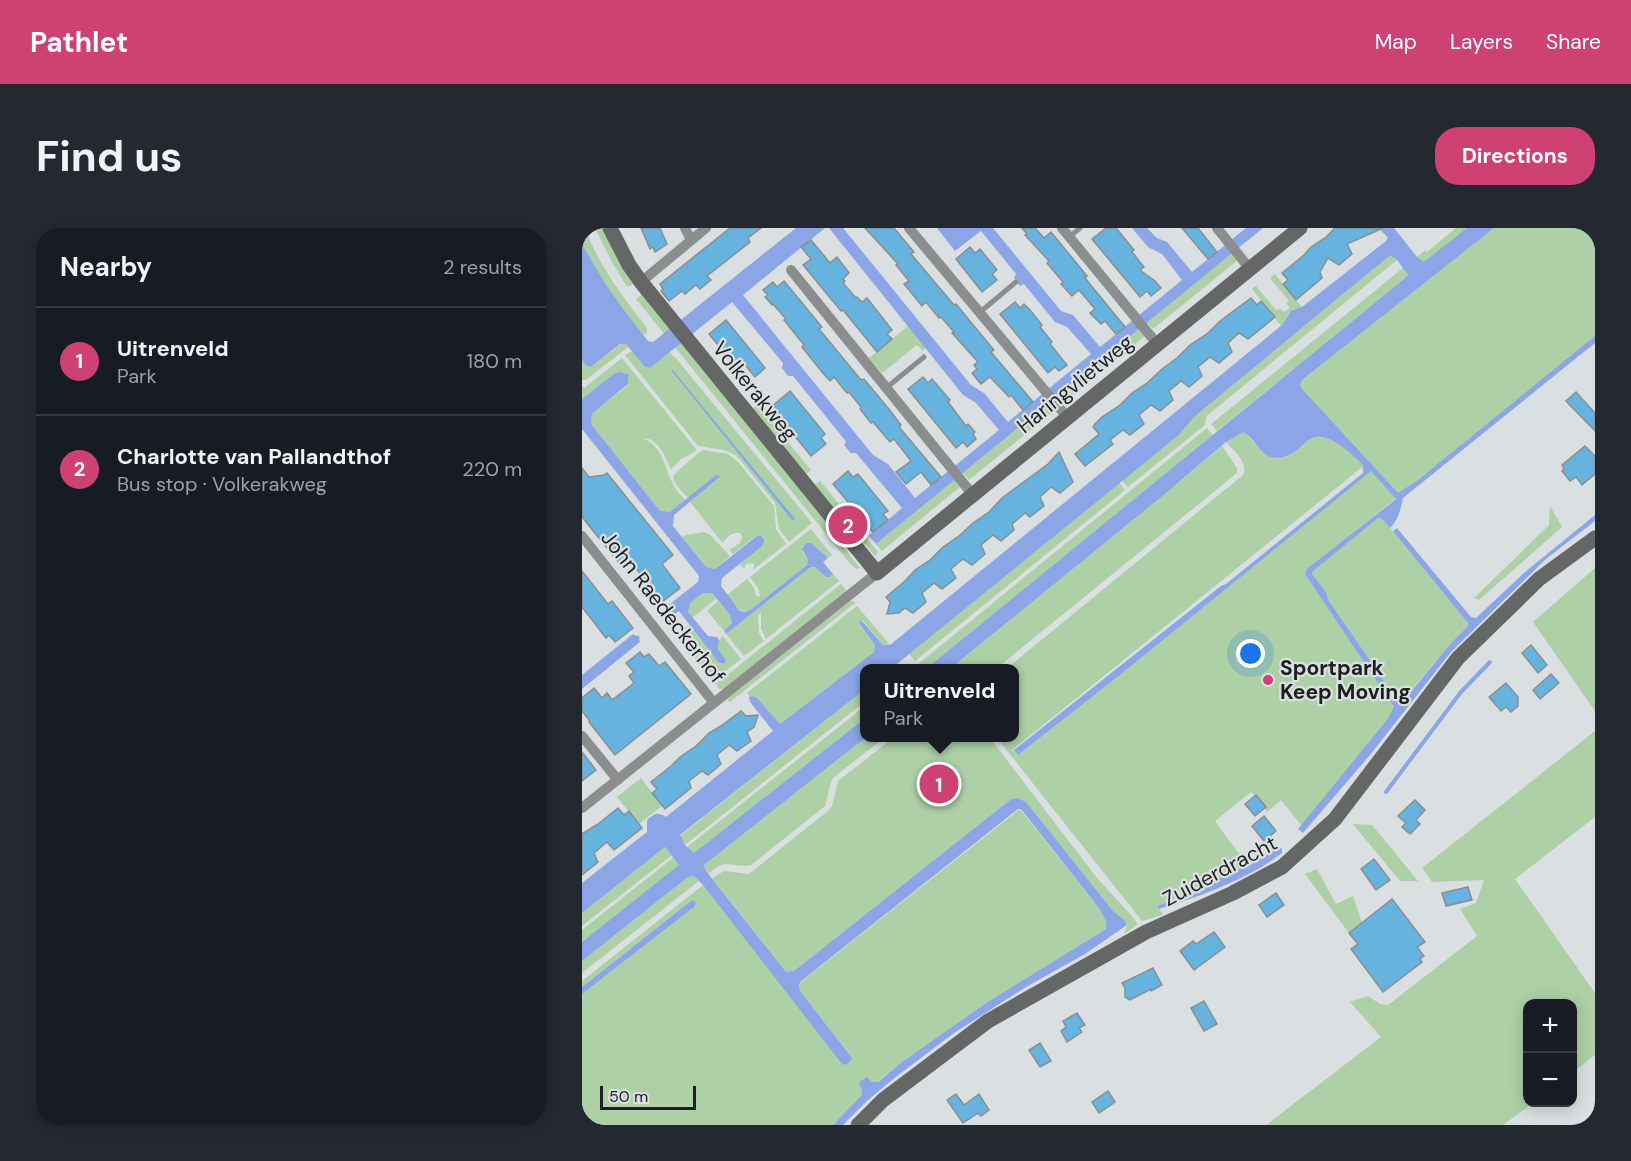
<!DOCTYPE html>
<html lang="en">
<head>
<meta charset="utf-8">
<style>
  :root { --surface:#171b24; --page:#242831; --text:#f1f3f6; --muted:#9ea1a6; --line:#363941; --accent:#cd4173 }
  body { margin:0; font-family:"DM Sans",sans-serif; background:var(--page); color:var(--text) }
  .controls { position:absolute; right:18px; bottom:18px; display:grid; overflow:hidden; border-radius:12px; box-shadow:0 3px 15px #0003 }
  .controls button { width:54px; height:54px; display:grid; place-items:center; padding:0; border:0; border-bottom:2px solid var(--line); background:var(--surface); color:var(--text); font:30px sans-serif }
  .scale { position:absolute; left:18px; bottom:15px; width:96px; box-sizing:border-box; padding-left:6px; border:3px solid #1d1f1f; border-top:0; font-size:16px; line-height:21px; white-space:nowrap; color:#1d1f1f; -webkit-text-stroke:4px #dae0e1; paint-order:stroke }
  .you { position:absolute; left:669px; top:426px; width:21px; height:21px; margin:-15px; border:4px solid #fff; border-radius:50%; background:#1a73e8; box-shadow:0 0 0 9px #1a73e833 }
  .badge { display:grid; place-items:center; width:39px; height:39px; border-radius:50%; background:var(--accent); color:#fff; font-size:20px; font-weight:700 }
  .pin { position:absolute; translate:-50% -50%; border:3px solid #fff; box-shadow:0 2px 6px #0006 }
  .popup { position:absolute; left:278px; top:436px; width:159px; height:78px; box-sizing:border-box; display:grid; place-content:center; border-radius:12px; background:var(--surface); filter:drop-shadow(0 2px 4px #0005); font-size:20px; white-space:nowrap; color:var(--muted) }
  .popup b { font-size:22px; color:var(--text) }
  .popup::after { content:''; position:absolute; left:50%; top:100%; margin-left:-12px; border:12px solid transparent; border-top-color:var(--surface) }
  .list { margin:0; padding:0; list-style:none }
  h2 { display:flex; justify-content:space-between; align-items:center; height:78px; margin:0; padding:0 24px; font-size:26px }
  h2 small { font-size:20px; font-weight:400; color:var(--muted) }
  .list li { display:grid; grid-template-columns:39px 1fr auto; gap:18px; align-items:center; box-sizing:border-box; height:108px; padding:0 24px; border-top:2px solid var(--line) }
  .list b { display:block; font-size:22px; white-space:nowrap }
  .list p { margin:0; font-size:20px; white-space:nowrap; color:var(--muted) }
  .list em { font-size:20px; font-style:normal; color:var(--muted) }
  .map { position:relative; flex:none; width:1013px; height:897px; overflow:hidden; border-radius:24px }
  header { display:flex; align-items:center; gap:36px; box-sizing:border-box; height:84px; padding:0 30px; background:var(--accent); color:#fff }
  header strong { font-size:28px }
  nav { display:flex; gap:33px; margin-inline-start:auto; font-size:21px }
  .intro { display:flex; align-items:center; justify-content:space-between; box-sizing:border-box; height:144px; padding:0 36px }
  h1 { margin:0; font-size:42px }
  .button { padding:15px 27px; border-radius:24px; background:var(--accent); color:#fff; font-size:21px; font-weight:700 }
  main { display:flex; gap:36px; padding:0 36px }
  aside { flex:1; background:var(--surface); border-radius:24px; box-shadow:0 3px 15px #0003 }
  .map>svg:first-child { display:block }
  .green { fill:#add0a6; fill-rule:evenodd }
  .water { fill:#8ba5e6 }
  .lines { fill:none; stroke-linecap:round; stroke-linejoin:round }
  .stream { stroke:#8ba5e6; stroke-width:4 }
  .building { fill:#66b3df; stroke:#8a8e91; stroke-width:1.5 }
  .lane { stroke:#8c8e8d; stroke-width:5 }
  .street { stroke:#8c8e8d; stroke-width:10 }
  .secondary { stroke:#646766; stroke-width:15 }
  .poi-dot { fill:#cd4173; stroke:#dae0e1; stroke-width:2 }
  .labels { text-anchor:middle; stroke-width:4.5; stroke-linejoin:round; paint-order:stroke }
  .street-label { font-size:21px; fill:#1d1f1f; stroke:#dae0e1 }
  .poi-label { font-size:21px; font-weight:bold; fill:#1d1f1f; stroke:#dae0e1; text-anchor:start }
</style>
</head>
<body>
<header>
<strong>Pathlet</strong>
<nav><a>Map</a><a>Layers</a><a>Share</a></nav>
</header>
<div class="intro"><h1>Find us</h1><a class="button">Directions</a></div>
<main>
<aside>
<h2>Nearby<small>2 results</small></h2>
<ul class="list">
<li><span class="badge">1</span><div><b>Uitrenveld</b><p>Park</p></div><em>180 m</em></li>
<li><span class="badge">2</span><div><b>Charlotte van Pallandthof</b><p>Bus stop · Volkerakweg</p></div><em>220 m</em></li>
</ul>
</aside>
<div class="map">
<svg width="1013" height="897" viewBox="0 0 1013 897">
  <rect width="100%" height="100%" fill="#dae0e1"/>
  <g class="green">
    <path d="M0 0H3C17 38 41 69 65 100V104L61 107 34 74 11 37 0 15Z"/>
    <polygon points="13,0 21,0 52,56 46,59 44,57 31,36"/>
    <polygon points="874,0 885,0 844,34 840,34 835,29 843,22 845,24"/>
    <path d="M912 0H1013V109L934 176 816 270 796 250 814 270 726 341 723 345 812 479 816 482 722 601 699 572 685 584 669 564 633 593 666 638 576 678 581 687 560 693 415 510H432V440H425L661 247C667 235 652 223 644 214L659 204H662L665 206C671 213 677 222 685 227 707 241 718 212 734 209 749 207 768 224 778 234L785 232 719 161 718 157 720 152ZM784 236 789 242 533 451 436 527 432 522 429 523Z"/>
    <polygon points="650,25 656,32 571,101 565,95"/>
    <polygon points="809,28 815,32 627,186 624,189 623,197 546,259 540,253 597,207 612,189 806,29"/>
    <polygon points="821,40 826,47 822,51 635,203 629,196"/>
    <path d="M693 46 720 79C715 82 710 82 706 87 703 91 703 94 699 98L670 61 674 58 694 82 698 80 702 84 708 80 704 75 707 73 688 50Z"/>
    <polygon points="60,66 254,304 251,306 278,340 274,341 266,333 54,71"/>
    <polygon points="326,98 343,119 341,123 335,117 300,145 287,130"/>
    <polygon points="558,101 564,107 479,177 473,170"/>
    <polygon points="39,116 44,116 46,119 4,152 0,152 0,132 5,138 9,139"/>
    <polygon points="50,123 63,139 68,140 88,124 91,128 92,128 230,295 207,314 197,301 193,275 159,233 153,227 142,222 116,218 43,127"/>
    <path d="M40 130 114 221 113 224 99 231 89 241C84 230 75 209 62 211 82 220 82 239 91 256 94 262 99 267 103 272L88 284 78 283 9 196 10 186 45 158 43 146 33 145 0 171V158L2 160Z"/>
    <polygon points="466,176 472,183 387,252 381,245"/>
    <polygon points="175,177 229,242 223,247 169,182"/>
    <polygon points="625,200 631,207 345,440 339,440 335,437"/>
    <polygon points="640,218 655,240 655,245 415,440 369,440 578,270"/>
    <path d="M121 222 146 226 157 235 192 278 194 301 204 316 171 342 172 338 171 335 164 336 162 341 158 336 181 316 174 308 151 326 147 322 158 315 160 309 159 306C152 302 146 309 141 314L139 313 108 274 138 250 134 247 106 270C102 265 91 256 91 249 91 246 117 224 121 222Z"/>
    <polygon points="373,251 379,258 300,323 294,316"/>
    <polygon points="238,253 296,324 293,328 265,295 263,297 231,258"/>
    <polygon points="537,255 543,262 333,433 327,426"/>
    <polygon points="968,278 980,299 897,372 892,370 967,297"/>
    <polygon points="796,290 799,290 811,303 886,395 886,398 870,414 821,472 815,471 805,459 730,346 732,340"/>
    <path d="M229 301 250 327 246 330 229 315 220 323 226 331 225 337 167 383C156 385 151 374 145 367L165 351 172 360 175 369 178 368 176 360 168 349Z"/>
    <polygon points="122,304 127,306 148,328 133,341 124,339 100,309 104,307"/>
    <polygon points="229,339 233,339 245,350 251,346 257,353 184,411 179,400 179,385 176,387 177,405 182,413 162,428 144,406"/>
    <polygon points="1013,340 1013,483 951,394"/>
    <polygon points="259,356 266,364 142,461 137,461 134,456"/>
    <polygon points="121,365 130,365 134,371 110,390 106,384 108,375"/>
    <polygon points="136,373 148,387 150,392 148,398 142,403 126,384 126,382"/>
    <polygon points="268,373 271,373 273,375 148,474 145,471"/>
    <polygon points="275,378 308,417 301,417 281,393 279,392 277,395 279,398 293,417 292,424 198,496 170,468 168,469 165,465"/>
    <polygon points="107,397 138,436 142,436 144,434 136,421 137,412 141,408 159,431 131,453 97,410 97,406"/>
    <polygon points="282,462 282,474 103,617 98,608"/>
    <polygon points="282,479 282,491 112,625 105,619"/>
    <polygon points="1013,503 1013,589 933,651 1013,765 1013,827 991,844 990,776 945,776 945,874 951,875 921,897 684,897 799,809 768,774 786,768 798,776 806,777 895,708 878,681 894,675 902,652 850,654 840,640"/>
    <path d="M283 510H302L252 549 249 554 243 578 169 637C158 640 148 634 139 637 134 639 130 643 126 646L122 637Z"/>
    <polygon points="311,510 408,510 515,650 548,686 556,696 542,706 545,697 543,693 531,683 444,574 428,572 212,743 204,744 130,650 142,643 167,646 247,582 250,578 256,553"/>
    <polygon points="59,550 80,578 57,596 35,569"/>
    <polygon points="438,581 517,680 524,693 524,701 404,775 320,834 295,854 290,854 285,849 278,853 277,856 280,862 279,868 251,897 0,897 0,766 112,679 100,680 0,759 0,753 121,657 262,837 267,834 270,830 218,763 217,759 219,754"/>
    <polygon points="771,596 790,597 836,653 818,653"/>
    <polygon points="83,619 90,627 0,698 0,685"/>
    <polygon points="92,629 98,637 0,714 0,702"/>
    <polygon points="735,641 754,676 771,668 780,695 767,705 723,646"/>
    <polygon points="112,648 117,653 0,745 0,733 106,649"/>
  </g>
  <g class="water">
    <path d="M214 0H243L161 67 291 227 306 236 333 270 417 202 394 175 381 167 247 0H261L389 157 402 165 426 194 509 126 485 99 473 94 442 56 438 58 432 50 434 46 399 3 373 23 355 0H411L479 83 491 87 518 119 600 52 580 26 566 19 550 0H565L575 10 585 14 610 44 664 0H681L294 316 287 308 320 280 274 225H269L262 217 264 214 262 211 211 148H206L200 140 201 135 150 74 68 140 63 139 44 116H38L9 139 5 138 0 132V15C18 51 41 82 66 113L71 114Z"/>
    <path d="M797 0H812L835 29 842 34 885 0H912L720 152 718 157 720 161 816 265 835 253 1013 108V115L821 270C819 280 816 293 808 300L799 290H796L731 343 730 346 744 364 746 371 812 468 818 472 823 471 870 414 886 398V395L811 303 815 300 889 389 894 390 943 344 1013 287V293L964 331 869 424 788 527 721 605 716 601 805 492 812 479 723 346 725 341 814 271 789 243 533 451 436 527 432 522 639 358 644 356 781 245V237C771 227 750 207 734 209 727 210 720 218 715 222 708 227 702 231 693 230 677 228 674 210 661 204L644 214 578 270 369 440H345L822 51 826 47 815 32 809 28 806 29 612 189 597 207 310 440H282V462L98 607 103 617 112 625 282 491V510H283L122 637 124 643 204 744 212 743 428 572 435 570 444 574 531 683 543 693 545 697 503 726 444 759 372 805 315 848 286 872 261 897H251L279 868 280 862 277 856 278 853 285 849 290 854H296L320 834 404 775 524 701V693L517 680 439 581H436L218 754 217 759 218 763 270 830C269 833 264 839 260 836L121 657 112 648 106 649 0 733V714L97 637 83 619 0 685V655L65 604V592C72 586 75 583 84 589L191 503 168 474 167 469 170 468 175 470 198 496 292 424 293 417 277 395 279 392 301 417H308L700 97 709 83 720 79 804 13 806 10Z"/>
    <polygon points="90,141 213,291 212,292 210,292 89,142"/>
    <path d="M39 144 43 146 45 145 47 148 46 149V156L10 186 9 196 78 283 88 284 134 247 138 248 137 250 92 287 91 298 124 339 133 341 175 308C179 307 182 309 182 314L179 319 140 350 139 358 157 382 162 384 167 383 225 337 226 331 220 321 225 315H229L246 330 241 334 251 346 247 349H244L233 339H229L144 406 142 403 150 395 148 387 130 365H121L108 375 106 384 126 408 135 409 137 412 136 421 144 433 142 436 137 435 97 383 90 388 87 387 85 388 83 385 84 384V379L116 354 117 348 0 201V171L33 145Z"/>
    <polygon points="51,406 54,408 56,407 58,410 57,411 58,414 0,461 0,447"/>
    <path d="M698 619 700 621V625C665 652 618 668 577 681L576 678 669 636Z"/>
    <polygon points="111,672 114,675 112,679 0,766 0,759 100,680"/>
  </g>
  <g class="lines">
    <polyline class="stream" points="804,564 879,464 908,434"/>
  </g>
  <g class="building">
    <polygon points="59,0 78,0 85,16 73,24 71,19 68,21"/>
    <polygon points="148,0 179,0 166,10 168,14 125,48 129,52 118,61 114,57 103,66 100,63 87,73 79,63 81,61 78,56"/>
    <polygon points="283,0 312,0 332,24 329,26 372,77 374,76 387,92 412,122 409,124 451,174 441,182 429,167 427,169 408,149 399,156 390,145 395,141 392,137 396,134 370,105 372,104 359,89 357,90 344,74 340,78 322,56 327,53 314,37 316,36"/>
    <polygon points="440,0 453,0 462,10 469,4 505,48 503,50 543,99 534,106 523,93 519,96 508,85 513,81 497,62 490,68 479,56 481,54 465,35 467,33 443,7 445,6"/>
    <polygon points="524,0 534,0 552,22 550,24 562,39 558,42 573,53 579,60 569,68 565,63 558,69 510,11"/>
    <polygon points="600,0 616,0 635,24 626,31"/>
    <polygon points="753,0 801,0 765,16 770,26 757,37 746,30 738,44 740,50 714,72 701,56 706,52 700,45 722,27 729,19 744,9"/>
    <polygon points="229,12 248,35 255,29 267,45 261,51 263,53 261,55 274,70 275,69 280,74 285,70 310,102 305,106 310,111 295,124 261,82 259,83 221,37 229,31 219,19"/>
    <polygon points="388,19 393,25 398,21 415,42 410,46 415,52 400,64 374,31"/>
    <polygon points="202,53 240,99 237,101 279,152 282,151 306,180 319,197 317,199 359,249 349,257 339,244 324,256 314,244 329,233 312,211 308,214 291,194 289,195 278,181 279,179 267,164 265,165 252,149 248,153 240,144 220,119 222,117 202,92 204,91 191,76 190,77 183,69 186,67 181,62 191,54 195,59"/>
    <polygon points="669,70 675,77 679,73 693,89 666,111 657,105 646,115 650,124 637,135 628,129 616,139 620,148 607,159 599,153 587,163 591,172 578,183 569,177 557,187 562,196 548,207 541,202 528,212 531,216 503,238 493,226 517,206 511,199 513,196 520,189 537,178 550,165 565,155 580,141 595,130 608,117 625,106 638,93"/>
    <polygon points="433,74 438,80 442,76 448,82 460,97 458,99 470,114 468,116 485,137 477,143 473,139 466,145 418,86"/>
    <polygon points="144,92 183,140 173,149 160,133 154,139 127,106"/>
    <polygon points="341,149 346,155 350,151 368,172 366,174 384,198 386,196 393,204 391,206 394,211 385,219 381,214 374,220 326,161"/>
    <polygon points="208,163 243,206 239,210 244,216 229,228 189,179"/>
    <polygon points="994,164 1013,185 1013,203 984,173"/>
    <polygon points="1003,218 1013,228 1013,246 1000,257 994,249 988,253 980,243 982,241 980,237"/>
    <polygon points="477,224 491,254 478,265 469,259 458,269 462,278 448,289 443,285 430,296 432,302 419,313 411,307 399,317 403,326 390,337 381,331 369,341 374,350 360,361 352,355 340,365 344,374 331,385 323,380 317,385 305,386 308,374 304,369 323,353 333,342 348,332 361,319 377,308 391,295 407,284 420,270 466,236"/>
    <polygon points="0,240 7,249 22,247 25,245 91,327 80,336 98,360 80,374 49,334 41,340 0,289"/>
    <polygon points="266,243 271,249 276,246 306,283 301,286 306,292 291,304 251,256"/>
    <polygon points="0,343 26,376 30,373 51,400 33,414 27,407 24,410 0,379"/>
    <polygon points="949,417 965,437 956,445 940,425"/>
    <polygon points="58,424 62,429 67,426 77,438 83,434 109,466 33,527 7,494 8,493 0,483 0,470 12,460 20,470 25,465 30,472 52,455 47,448 52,444 44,435"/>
    <polygon points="969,446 977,455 958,471 951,462"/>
    <polygon points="924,455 936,469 936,478 929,484 924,479 919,483 907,469"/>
    <polygon points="159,483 164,488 176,487 172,499 165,504 169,513 155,523 147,517 135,527 139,536 126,547 120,543 107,553 109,560 83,581 70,565 75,561 69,554 89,538 98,529 114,518 127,505 139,498"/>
    <polygon points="0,524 14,542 0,553"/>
    <polygon points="674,567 684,579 673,588 663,576"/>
    <polygon points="833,572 843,582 834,592 838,596 828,606 820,599 824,595 816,588"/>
    <polygon points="36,580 42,587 47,583 60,600 32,622 25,614 12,625 16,634 0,647 0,606 16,596"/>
    <polygon points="682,588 694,603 682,613 670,598"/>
    <polygon points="792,631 808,652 794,662 779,641"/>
    <polygon points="886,659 890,672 864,678 860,665"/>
    <polygon points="694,665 702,677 685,689 677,677"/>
    <polygon points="810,671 843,714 835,719 842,728 838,731 840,734 801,764 769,721 776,716 767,705"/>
    <polygon points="632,704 643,719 612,742 598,723 611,713 614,716"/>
    <polygon points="571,740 580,757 569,763 569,761 548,772 543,769 543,760 540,755"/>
    <polygon points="622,773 635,796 622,803 609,780"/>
    <polygon points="495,785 503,797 497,800 500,804 485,814 479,803 484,799 481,793"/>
    <polygon points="458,815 469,833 458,839 447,822"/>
    <polygon points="526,863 533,874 517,885 510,874"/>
    <polygon points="374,866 382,877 397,866 407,882 399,888 396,885 381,895 365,872"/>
  </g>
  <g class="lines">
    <g class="lane">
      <polyline points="487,9 498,0"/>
      <polyline points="397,85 434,54"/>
      <polyline points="304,160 342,129"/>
    </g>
    <g class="street">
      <polyline points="103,0 109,12"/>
      <polyline points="327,0 485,189"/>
      <polyline points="480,0 576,117"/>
      <polyline points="635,0 668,41"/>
      <polyline points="209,42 391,267"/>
      <polyline points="59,54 124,0"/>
      <polyline points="0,308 132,475"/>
      <polyline points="0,508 36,552"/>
      <polyline points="0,580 295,345"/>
    </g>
    <g class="secondary">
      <polyline points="28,0 47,37 59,54 295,345 718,0"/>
      <polyline points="276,897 301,872 406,793 564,704 651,665 700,639 753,591 876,430 957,351 1013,310"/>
    </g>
  </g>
  <circle class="poi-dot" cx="686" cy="452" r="6"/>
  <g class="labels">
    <g class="street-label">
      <text transform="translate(493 156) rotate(-39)" y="7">Haringvlietweg</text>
      <text transform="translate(173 163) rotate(51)" y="7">Volkerakweg</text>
      <text transform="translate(81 379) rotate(52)" y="7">John Raedeckerhof</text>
      <text transform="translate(638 643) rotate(-28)" y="7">Zuiderdracht</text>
    </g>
    <g class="poi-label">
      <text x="698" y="447">Sportpark<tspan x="698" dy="24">Keep Moving</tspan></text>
    </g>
  </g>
</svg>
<div class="controls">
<button>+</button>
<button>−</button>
</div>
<div class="scale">50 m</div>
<div class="you"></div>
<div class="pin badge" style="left:357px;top:556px">1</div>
<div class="popup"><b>Uitrenveld</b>Park</div>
<div class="pin badge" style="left:266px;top:297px">2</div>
</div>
</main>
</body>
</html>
